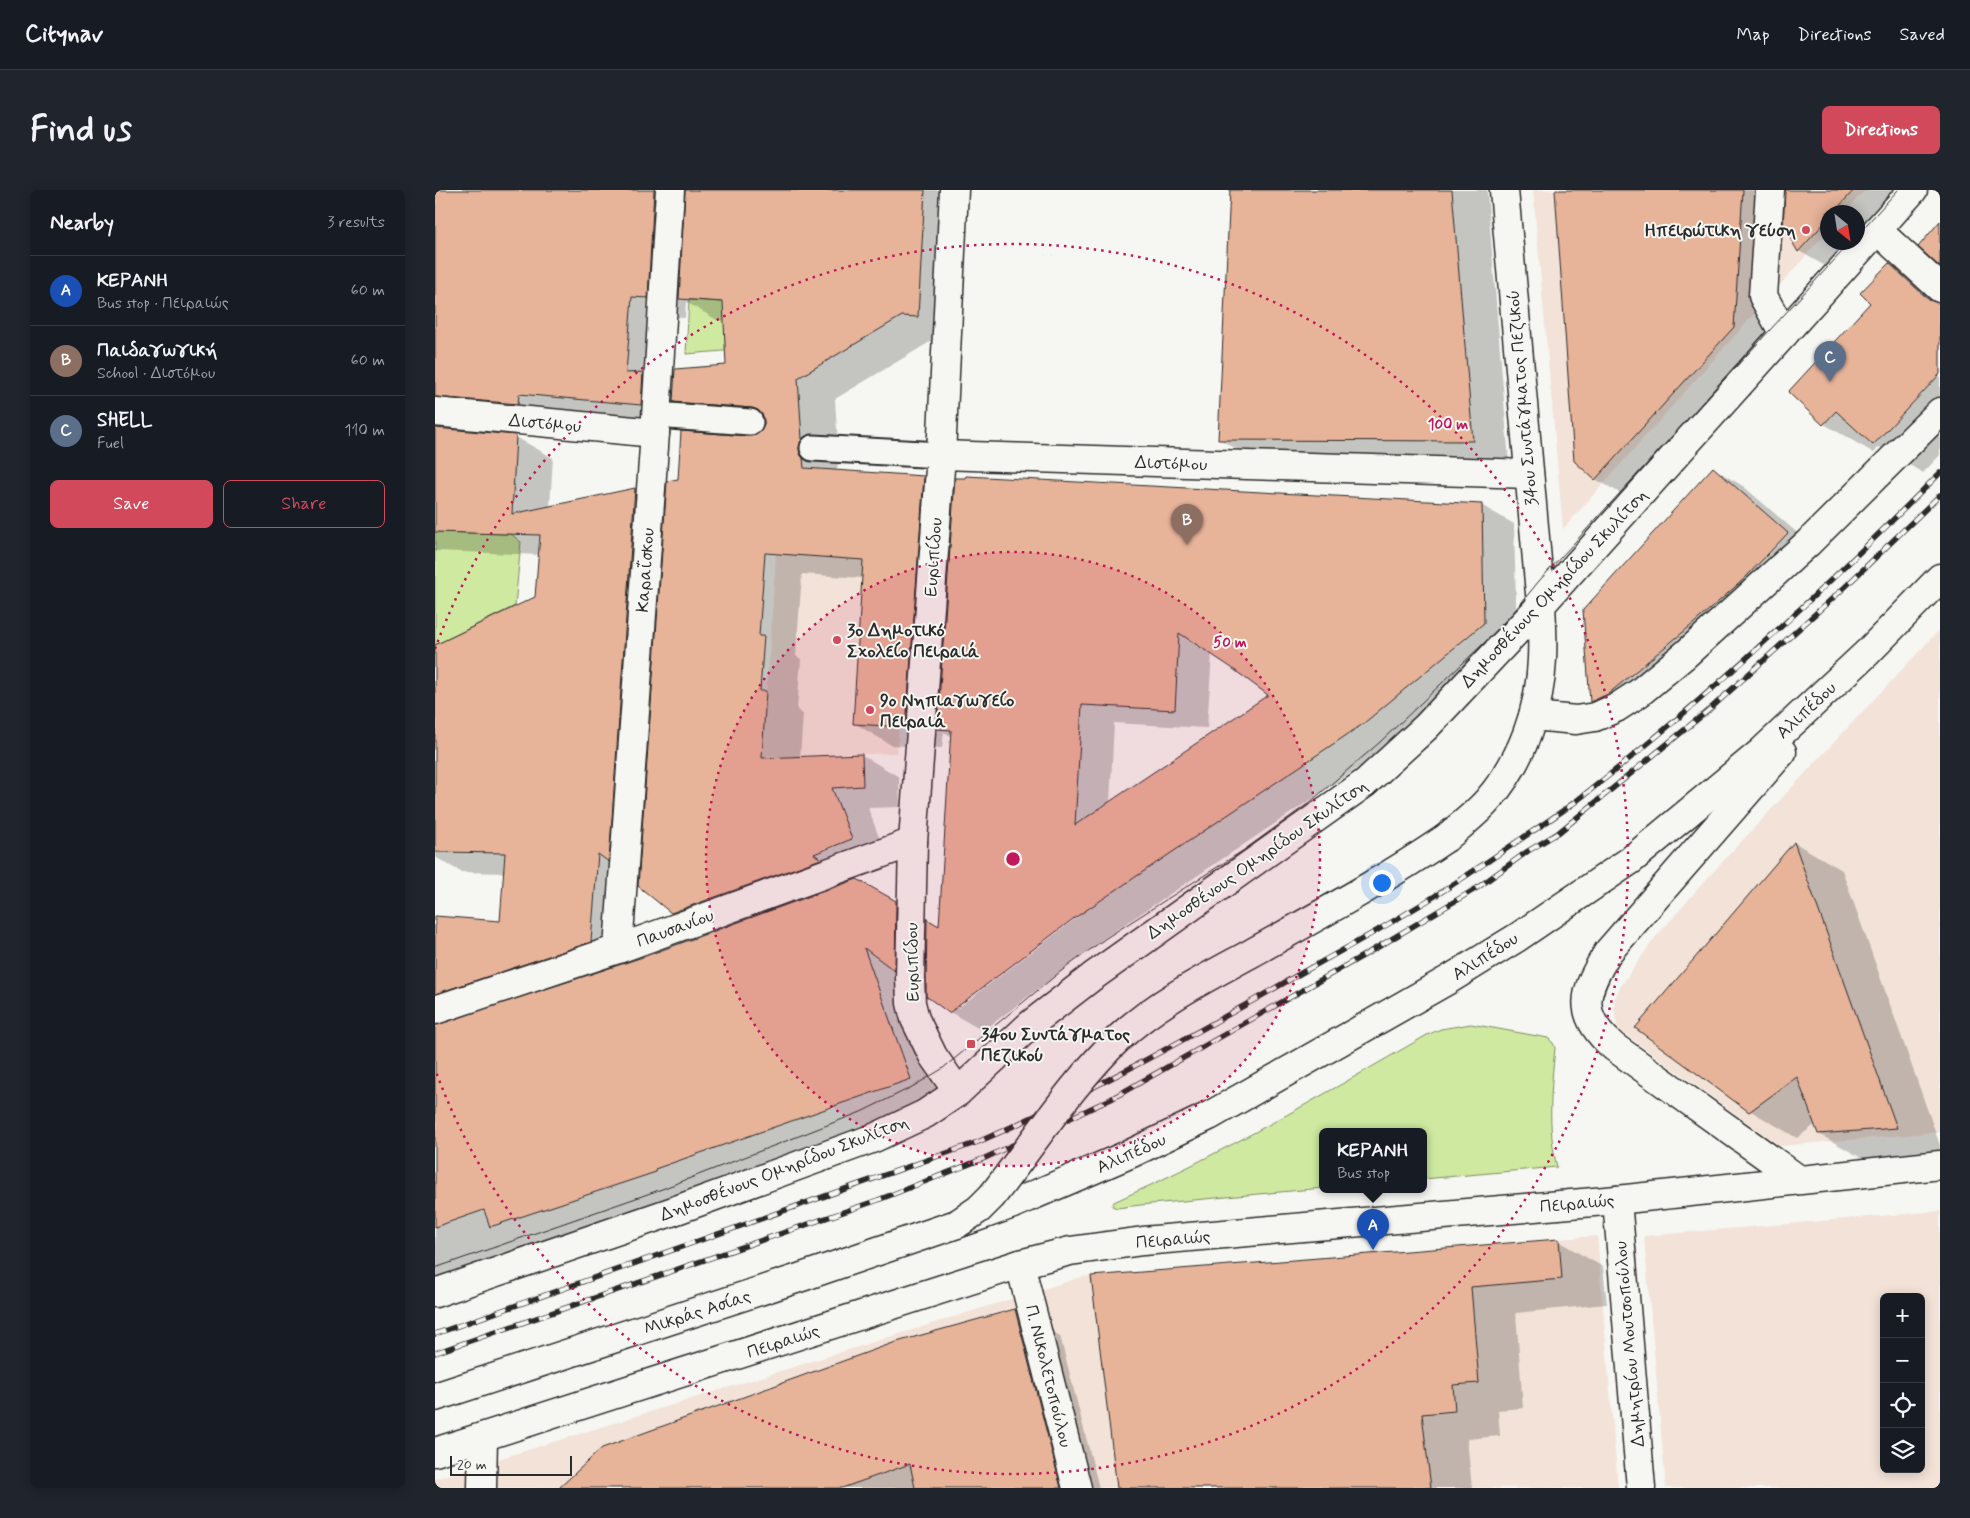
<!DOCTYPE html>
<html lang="en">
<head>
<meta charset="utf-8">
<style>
  :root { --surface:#171b24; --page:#20242c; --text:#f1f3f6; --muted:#9ea1a6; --line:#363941; --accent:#d1495b }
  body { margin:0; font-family:Mynerve,sans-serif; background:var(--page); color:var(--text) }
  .controls { position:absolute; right:15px; bottom:15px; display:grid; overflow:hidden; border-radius:8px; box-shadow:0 2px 12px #0003 }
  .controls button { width:45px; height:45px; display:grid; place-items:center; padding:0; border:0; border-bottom:1px solid var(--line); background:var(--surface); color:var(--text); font:25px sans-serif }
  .compass { position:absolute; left:1385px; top:15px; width:45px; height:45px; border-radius:50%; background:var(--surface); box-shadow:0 2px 12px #0003; rotate:150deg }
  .scale { position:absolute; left:15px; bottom:12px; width:122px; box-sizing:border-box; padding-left:5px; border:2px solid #2b2b2b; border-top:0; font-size:14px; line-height:18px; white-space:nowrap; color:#2b2b2b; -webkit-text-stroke:4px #f6f6f2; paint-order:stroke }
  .you { position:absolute; left:946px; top:692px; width:18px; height:18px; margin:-12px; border:4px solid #fff; border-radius:50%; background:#1a73e8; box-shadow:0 0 0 8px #1a73e833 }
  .badge { display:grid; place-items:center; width:32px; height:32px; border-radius:50%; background:var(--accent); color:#fff; font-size:16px; font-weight:700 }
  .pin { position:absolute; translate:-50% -41px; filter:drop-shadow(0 1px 2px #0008) }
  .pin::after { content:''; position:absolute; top:26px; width:18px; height:15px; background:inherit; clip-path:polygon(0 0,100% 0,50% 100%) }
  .popup { position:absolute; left:884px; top:938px; width:108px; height:65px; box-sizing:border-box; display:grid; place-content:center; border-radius:8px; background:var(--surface); filter:drop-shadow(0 1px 4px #0005); font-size:16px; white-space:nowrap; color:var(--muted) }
  .popup b { font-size:19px; color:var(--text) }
  .popup::after { content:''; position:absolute; left:50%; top:100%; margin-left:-10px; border:10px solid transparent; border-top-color:var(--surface) }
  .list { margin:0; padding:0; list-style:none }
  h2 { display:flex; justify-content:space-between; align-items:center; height:65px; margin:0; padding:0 20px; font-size:21px }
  h2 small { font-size:16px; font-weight:400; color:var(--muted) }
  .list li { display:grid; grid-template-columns:32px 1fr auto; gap:15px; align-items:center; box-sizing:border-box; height:70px; padding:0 20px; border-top:1px solid var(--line) }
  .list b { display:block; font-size:19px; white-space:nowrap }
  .list p { margin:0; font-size:16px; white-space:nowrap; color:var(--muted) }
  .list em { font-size:16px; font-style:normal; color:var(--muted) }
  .actions { display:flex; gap:10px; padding:15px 20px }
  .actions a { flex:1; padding:11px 0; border:1px solid var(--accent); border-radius:8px; text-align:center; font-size:18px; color:var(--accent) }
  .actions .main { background:var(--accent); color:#fff }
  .icon { flex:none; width:28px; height:28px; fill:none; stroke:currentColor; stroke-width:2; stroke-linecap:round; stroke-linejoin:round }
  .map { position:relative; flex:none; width:1505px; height:1298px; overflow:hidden; border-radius:8px }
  header { display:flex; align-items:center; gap:30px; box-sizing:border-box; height:70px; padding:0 25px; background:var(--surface); border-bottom:1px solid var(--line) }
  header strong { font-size:24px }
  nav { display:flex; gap:28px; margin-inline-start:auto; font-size:18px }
  .intro { display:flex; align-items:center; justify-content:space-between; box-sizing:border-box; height:120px; padding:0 30px }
  h1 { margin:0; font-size:35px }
  .button { padding:12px 22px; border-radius:8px; background:var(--accent); color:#fff; font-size:18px; font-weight:700 }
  main { display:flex; gap:30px; padding:0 30px }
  aside { flex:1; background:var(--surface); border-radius:8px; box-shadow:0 2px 12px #0003 }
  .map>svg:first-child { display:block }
  .built { fill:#f2e2d7; fill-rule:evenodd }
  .green { fill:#cfeaa0; stroke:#7d8a66 }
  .shadow { fill:#0003; fill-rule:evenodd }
  .building { fill:#e7b399; stroke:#2b2b2b; fill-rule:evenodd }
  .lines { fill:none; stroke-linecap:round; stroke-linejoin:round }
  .lane-casing { stroke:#2b2b2b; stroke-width:29 }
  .street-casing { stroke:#2b2b2b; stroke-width:31 }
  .secondary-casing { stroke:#2b2b2b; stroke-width:31 }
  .primary-casing { stroke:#2b2b2b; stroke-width:31 }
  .lane { stroke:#f6f6f2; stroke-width:25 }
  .street { stroke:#f6f6f2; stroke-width:28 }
  .secondary { stroke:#f6f6f2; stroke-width:28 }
  .primary { stroke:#f6f6f2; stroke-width:28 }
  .tram { stroke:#2b2b2b; stroke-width:1 }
  .rail-casing { stroke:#2b2b2b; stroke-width:5.5 }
  .rail { stroke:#f6f6f2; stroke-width:4; stroke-dasharray:11; stroke-linecap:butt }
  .primary-bridge-casing { stroke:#2b2b2b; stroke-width:31; stroke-linecap:butt }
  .primary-bridge { stroke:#f6f6f2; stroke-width:28 }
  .ring { fill:none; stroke:#c2185b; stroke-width:2.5; stroke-dasharray:2.5 5 }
  .poi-dot { fill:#d1495b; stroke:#f6f6f2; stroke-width:2 }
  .labels { text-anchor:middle; stroke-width:4; stroke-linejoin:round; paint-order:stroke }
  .poi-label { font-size:18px; font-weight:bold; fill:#2b2b2b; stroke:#f6f6f2; text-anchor:start }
  .street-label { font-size:18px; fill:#2b2b2b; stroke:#f6f6f2 }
  .centre { fill:#c2185b; stroke:#f6f6f2; stroke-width:2.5 }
  .ring-label { font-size:15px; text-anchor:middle; font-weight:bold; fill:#c2185b; stroke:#f6f6f2; stroke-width:4; stroke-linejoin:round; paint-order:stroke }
</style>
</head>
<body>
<header>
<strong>Citynav</strong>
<nav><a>Map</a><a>Directions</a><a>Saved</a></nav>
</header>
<div class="intro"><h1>Find us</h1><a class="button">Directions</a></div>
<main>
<aside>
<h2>Nearby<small>3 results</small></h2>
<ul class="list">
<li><span class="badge" style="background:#1a4fb4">A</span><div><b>ΚΕΡΑΝΗ</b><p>Bus stop · Πειραιώς</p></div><em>60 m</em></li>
<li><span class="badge" style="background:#8d6e63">B</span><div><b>Παιδαγωγική</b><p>School · Διστόμου</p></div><em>60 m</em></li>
<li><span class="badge" style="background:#5c6f8a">C</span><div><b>SHELL</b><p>Fuel</p></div><em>110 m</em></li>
</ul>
<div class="actions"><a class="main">Save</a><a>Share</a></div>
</aside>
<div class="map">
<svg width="1505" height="1298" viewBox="0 0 1505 1298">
  <rect width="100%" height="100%" fill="#f6f6f2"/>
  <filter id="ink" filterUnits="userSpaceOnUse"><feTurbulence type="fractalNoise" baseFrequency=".02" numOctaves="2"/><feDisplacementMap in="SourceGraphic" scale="10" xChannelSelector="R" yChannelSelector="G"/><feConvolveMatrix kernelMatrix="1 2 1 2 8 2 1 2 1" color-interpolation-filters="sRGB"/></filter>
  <g filter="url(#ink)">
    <g class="built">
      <polygon points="1098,0 1430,0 1410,22 1392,22 1392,42 1128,339"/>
      <polygon points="347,277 481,285 462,563 353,567 327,566"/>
      <polygon points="1505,439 1505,942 1345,956 1183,839 1180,826 1179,810 1185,797 1220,748 1277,683"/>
      <path d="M1505 1021V1298H1231L1209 1046ZM1449 1107H1486V1279H1449Z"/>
      <polygon points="1162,1046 1183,1298 0,1298 0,1289 647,1087"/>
    </g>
    <g class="green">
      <polygon points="254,110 337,115 313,159 251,164"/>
      <polygon points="0,342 76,344 86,352 80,416 0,455"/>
      <path d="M1036 834 1113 848 1118 853 1120 858C1116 899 1112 937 1122 977L988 989V941H888V998L705 1015 682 1018 677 1016 679 1012C787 964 890 904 992 845L1006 839Z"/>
    </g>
    <g class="shadow">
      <path d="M0 0H527L505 146 400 209 404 271 401 282 488 287 520 305 1046 315 1079 334 1082 452 960 553 671 747 548 841 515 822 492 799 468 785 512 910 257 1003 0 1089V836L34 827 0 807V728L66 733 70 683 26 682 0 667V456L102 407 105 365 0 361ZM251 112 282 130 290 131 293 176 239 202 229 195 234 127 250 128ZM276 233 329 237 328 241 321 246 314 248 244 290 232 317 200 299 115 317 118 268 81 247 22 241 25 234 243 236ZM367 384 428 388 419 533 456 555 507 558 509 542 517 547 505 738 414 686 453 671 433 618 465 617 464 587 427 565 365 568 368 524 362 520 366 469 361 466ZM777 463 835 505 675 613 679 533 772 538ZM200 686 205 689 237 722 275 744 192 774ZM642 724 644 726 523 818V815Z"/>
      <polygon points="796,0 1052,0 1074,272 821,270 784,249"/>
      <path d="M1122 0H1480L1404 84 1364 61 1350 36 1351 6 1349 5 1339 160 1201 312 1160 289ZM1392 22H1422V52H1392Z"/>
      <polygon points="1455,74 1505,104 1505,265 1488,283 1444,257 1439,263 1389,234 1355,202 1437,113"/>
      <polygon points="1279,279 1308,296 1382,360 1339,405 1288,451 1203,521 1186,528 1156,511"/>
      <polygon points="1360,653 1407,680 1505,955 1505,965 1432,971 1384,944 1381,934 1362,948 1314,920 1202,838"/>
      <polygon points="1123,1051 1168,1077 1172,1114 1081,1123 1088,1218 1063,1220 1065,1246 1032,1249 1037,1298 683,1298 658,1087"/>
      <polygon points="580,1120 625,1146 664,1298 126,1298"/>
    </g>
    <g class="building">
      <polygon points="0,0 219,0 213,108 197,107 191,183 208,182 206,215 84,204 83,214 0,207"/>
      <polygon points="250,0 490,0 483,127 467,126 363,188 367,249 364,258 365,264 368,268 369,278 489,286 471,537 418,534 428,370 330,363 324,446 329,446 325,501 331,501 327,568 427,564 428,596 397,598 417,649 379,664 386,669 236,723 203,696 232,291 243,289 246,241 314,246 321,245 327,240 329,233 328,226 323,220 317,218 238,212 240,179 291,175 288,112 244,109"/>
      <polygon points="795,0 1017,0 1038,251 783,250"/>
      <polygon points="1120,0 1308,0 1299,137 1160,290 1139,271"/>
      <polygon points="1350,0 1419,0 1399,22 1392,22 1392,30 1363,62 1348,36"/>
      <polygon points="1505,31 1505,77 1483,57"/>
      <polygon points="1454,73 1494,110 1505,113 1505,184 1438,255 1401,221 1388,235 1353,202 1435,113 1425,103"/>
      <polygon points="0,238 81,245 77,324 200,298 174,672 163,664 156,752 0,804 0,726 65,731 70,663 0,662 0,455 100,407 105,345 0,342"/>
      <polygon points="1278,277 1353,343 1309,389 1258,434 1173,504 1155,512 1148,420"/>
      <path d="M531 286 1047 314 1049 433 928 534 638 729 514 823 491 806 492 729 504 736 516 540 502 539 520 288H530ZM744 443 794 476 833 505 640 635 647 515 740 520Z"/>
      <polygon points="1359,652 1462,938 1383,944 1362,887 1314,922 1200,838"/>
      <polygon points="422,689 461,711 460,781 429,758 476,889 220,979 221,982 55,1037 49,1020 0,1037 0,835 205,768"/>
      <polygon points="1124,1049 1127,1089 1036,1097 1044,1193 1018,1195 1020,1221 987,1224 996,1298 682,1298 656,1086"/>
      <polygon points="580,1119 626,1298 480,1298 475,1274 407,1298 124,1298 167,1258 458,1153"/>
    </g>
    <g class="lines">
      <g class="lane-casing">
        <g id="lane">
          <polyline points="221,225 315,232"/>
          <polyline points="378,258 506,265"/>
        </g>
      </g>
      <g class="street-casing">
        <g id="street">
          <polyline points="519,0 506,265 478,652 475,788 476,813 480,829 498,866 523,902"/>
          <polyline points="1335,0 1328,106 1349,144"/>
          <polyline points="1442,40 1505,98"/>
          <polyline points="0,222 220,243"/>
          <polyline points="506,265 1094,284"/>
          <polyline points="1098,526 1141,530 1160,527 1181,518 1204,503 1251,464 1373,353 1505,222"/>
          <polyline points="183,759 220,243 235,0"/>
          <polyline points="0,820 183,759 478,652"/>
          <polyline points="585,1074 642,1298"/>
          <polyline points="47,1298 48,1247"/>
        </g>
      </g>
      <g class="secondary-casing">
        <g id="secondary">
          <polyline points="1069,0 1106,415"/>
          <polyline points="1182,1010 1206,1298"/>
          <polyline points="0,1262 585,1074 635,1061 708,1051 1182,1010 1505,975"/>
        </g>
      </g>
      <g class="primary-casing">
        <g id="primary">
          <path d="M1347 562 1173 762C1149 801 1140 824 1179 857L1363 989"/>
          <path d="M1011 648C1025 636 1041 624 1053 610 1087 571 1105 520 1107 469 1108 451 1107 433 1106 415"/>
          <polyline points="0,1103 236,1022 439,948 490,924 523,902 596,834 657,787 930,593 991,537 1106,415 1478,0"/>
          <polyline points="0,1207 361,1089 522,1034 578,1014 697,963 774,926 1013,790 1083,747 1196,670 1325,563 1432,463 1505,388"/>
        </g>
      </g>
      <use href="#lane" class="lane"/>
      <use href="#street" class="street"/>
      <use href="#secondary" class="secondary"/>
      <use href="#primary" class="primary"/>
      <g class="tram">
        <polyline points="1422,45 1463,0"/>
        <polyline points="0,1078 227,999 426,922 477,897 507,879 625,782 671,748 809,660 874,613 944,553 1069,434 1104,391 1416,52"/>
      </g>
      <g class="rail-casing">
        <g id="rail">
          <path d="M0 1144 543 952C655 903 762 843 868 782 910 759 951 736 992 711 1024 691 1055 670 1086 649 1107 635 1129 621 1149 605 1276 506 1392 397 1505 283"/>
          <polyline points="0,1163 443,1010 550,968 676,909 933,763 1042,698 1093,661 1123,643 1275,519 1410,397 1505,305"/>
        </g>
      </g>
      <use href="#rail" class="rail"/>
      <g class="primary-bridge-casing">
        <path id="primary-bridge" d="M522 1034 544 1019 557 1006C599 953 636 894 685 847 723 812 771 788 815 764 881 727 948 691 1011 648"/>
      </g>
      <use href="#primary-bridge" class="primary-bridge"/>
    </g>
  </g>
  <circle cx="578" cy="669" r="307" fill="#c2185b" fill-opacity=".12"/>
  <g class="ring">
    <circle cx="578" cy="669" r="307"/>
    <path d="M0 459A615 615 0 1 1 0 879"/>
  </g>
  <g class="poi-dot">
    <circle cx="1371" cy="40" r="5"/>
    <circle cx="402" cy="450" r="5"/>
    <circle cx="435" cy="520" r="5"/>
    <rect x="531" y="849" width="10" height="10" rx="2.5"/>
  </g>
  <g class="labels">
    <g class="poi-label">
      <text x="1361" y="46" text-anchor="end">Ηπειρώτικη γεύση</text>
      <text x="412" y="446">3ο Δημοτικό<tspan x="412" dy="21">Σχολείο Πειραιά</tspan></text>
      <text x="445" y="516">9o Νηπιαγωγείο<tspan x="445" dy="21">Πειραιά</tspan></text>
      <text x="546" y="850">34ου Συντάγματος<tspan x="546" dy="21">Πεζικού</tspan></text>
    </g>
    <g class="street-label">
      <text transform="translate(1087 208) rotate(-95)" y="6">34ου Συντάγματος Πεζικού</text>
      <text transform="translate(110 233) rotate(5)" y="6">Διστόμου</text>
      <text transform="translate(736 273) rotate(2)" y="6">Διστόμου</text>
      <text transform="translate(498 367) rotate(-86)" y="6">Ευριπίδου</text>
      <text transform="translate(210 380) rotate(-86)" y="6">Καραΐσκου</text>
      <text transform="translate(1119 398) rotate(-47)" y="6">Δημοσθένους Ομηρίδου Σκυλίτση</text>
      <text transform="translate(1371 520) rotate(-43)" y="6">Αλιπέδου</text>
      <text transform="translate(822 669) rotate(-35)" y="6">Δημοσθένους Ομηρίδου Σκυλίτση</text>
      <text transform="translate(240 738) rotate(-20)" y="6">Παυσανίου</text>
      <text transform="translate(1050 766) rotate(-32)" y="6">Αλιπέδου</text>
      <text transform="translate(477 772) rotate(-91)" y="6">Ευριπίδου</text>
      <text transform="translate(696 963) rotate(-24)" y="6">Αλιπέδου</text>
      <text transform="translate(349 978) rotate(-21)" y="6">Δημοσθένους Ομηρίδου Σκυλίτση</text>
      <text transform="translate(1142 1013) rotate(-5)" y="6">Πειραιώς</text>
      <text transform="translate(738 1049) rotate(-5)" y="6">Πειραιώς</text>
      <text transform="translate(262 1122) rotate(-18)" y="6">Μικράς Ασίας</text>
      <text transform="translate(348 1151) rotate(-18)" y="6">Πειραιώς</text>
      <text transform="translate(1194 1154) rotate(-95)" y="6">Δημητρίου Μουτσοπούλου</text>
      <text transform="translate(614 1186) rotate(76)" y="6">Π. Νικολετοπούλου</text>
    </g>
  </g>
  <circle cx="578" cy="669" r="8" class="centre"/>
  <g class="ring-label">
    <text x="1013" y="239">100 m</text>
    <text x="795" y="457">50 m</text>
  </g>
</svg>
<div class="controls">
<button>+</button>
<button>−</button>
<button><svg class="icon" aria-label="locate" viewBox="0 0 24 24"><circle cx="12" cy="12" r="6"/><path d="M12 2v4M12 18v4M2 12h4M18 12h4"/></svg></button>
<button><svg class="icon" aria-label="layers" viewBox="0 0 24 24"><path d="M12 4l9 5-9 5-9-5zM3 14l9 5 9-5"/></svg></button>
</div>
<svg class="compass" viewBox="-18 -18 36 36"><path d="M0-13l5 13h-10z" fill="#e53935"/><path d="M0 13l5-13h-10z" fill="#9ea1a6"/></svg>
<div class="scale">20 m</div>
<div class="you"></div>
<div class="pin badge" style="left:938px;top:1060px;background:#1a4fb4">A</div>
<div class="popup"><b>ΚΕΡΑΝΗ</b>Bus stop</div>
<div class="pin badge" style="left:752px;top:355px;background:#8d6e63">B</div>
<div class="pin badge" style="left:1395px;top:192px;background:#5c6f8a">C</div>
</div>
</main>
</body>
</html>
